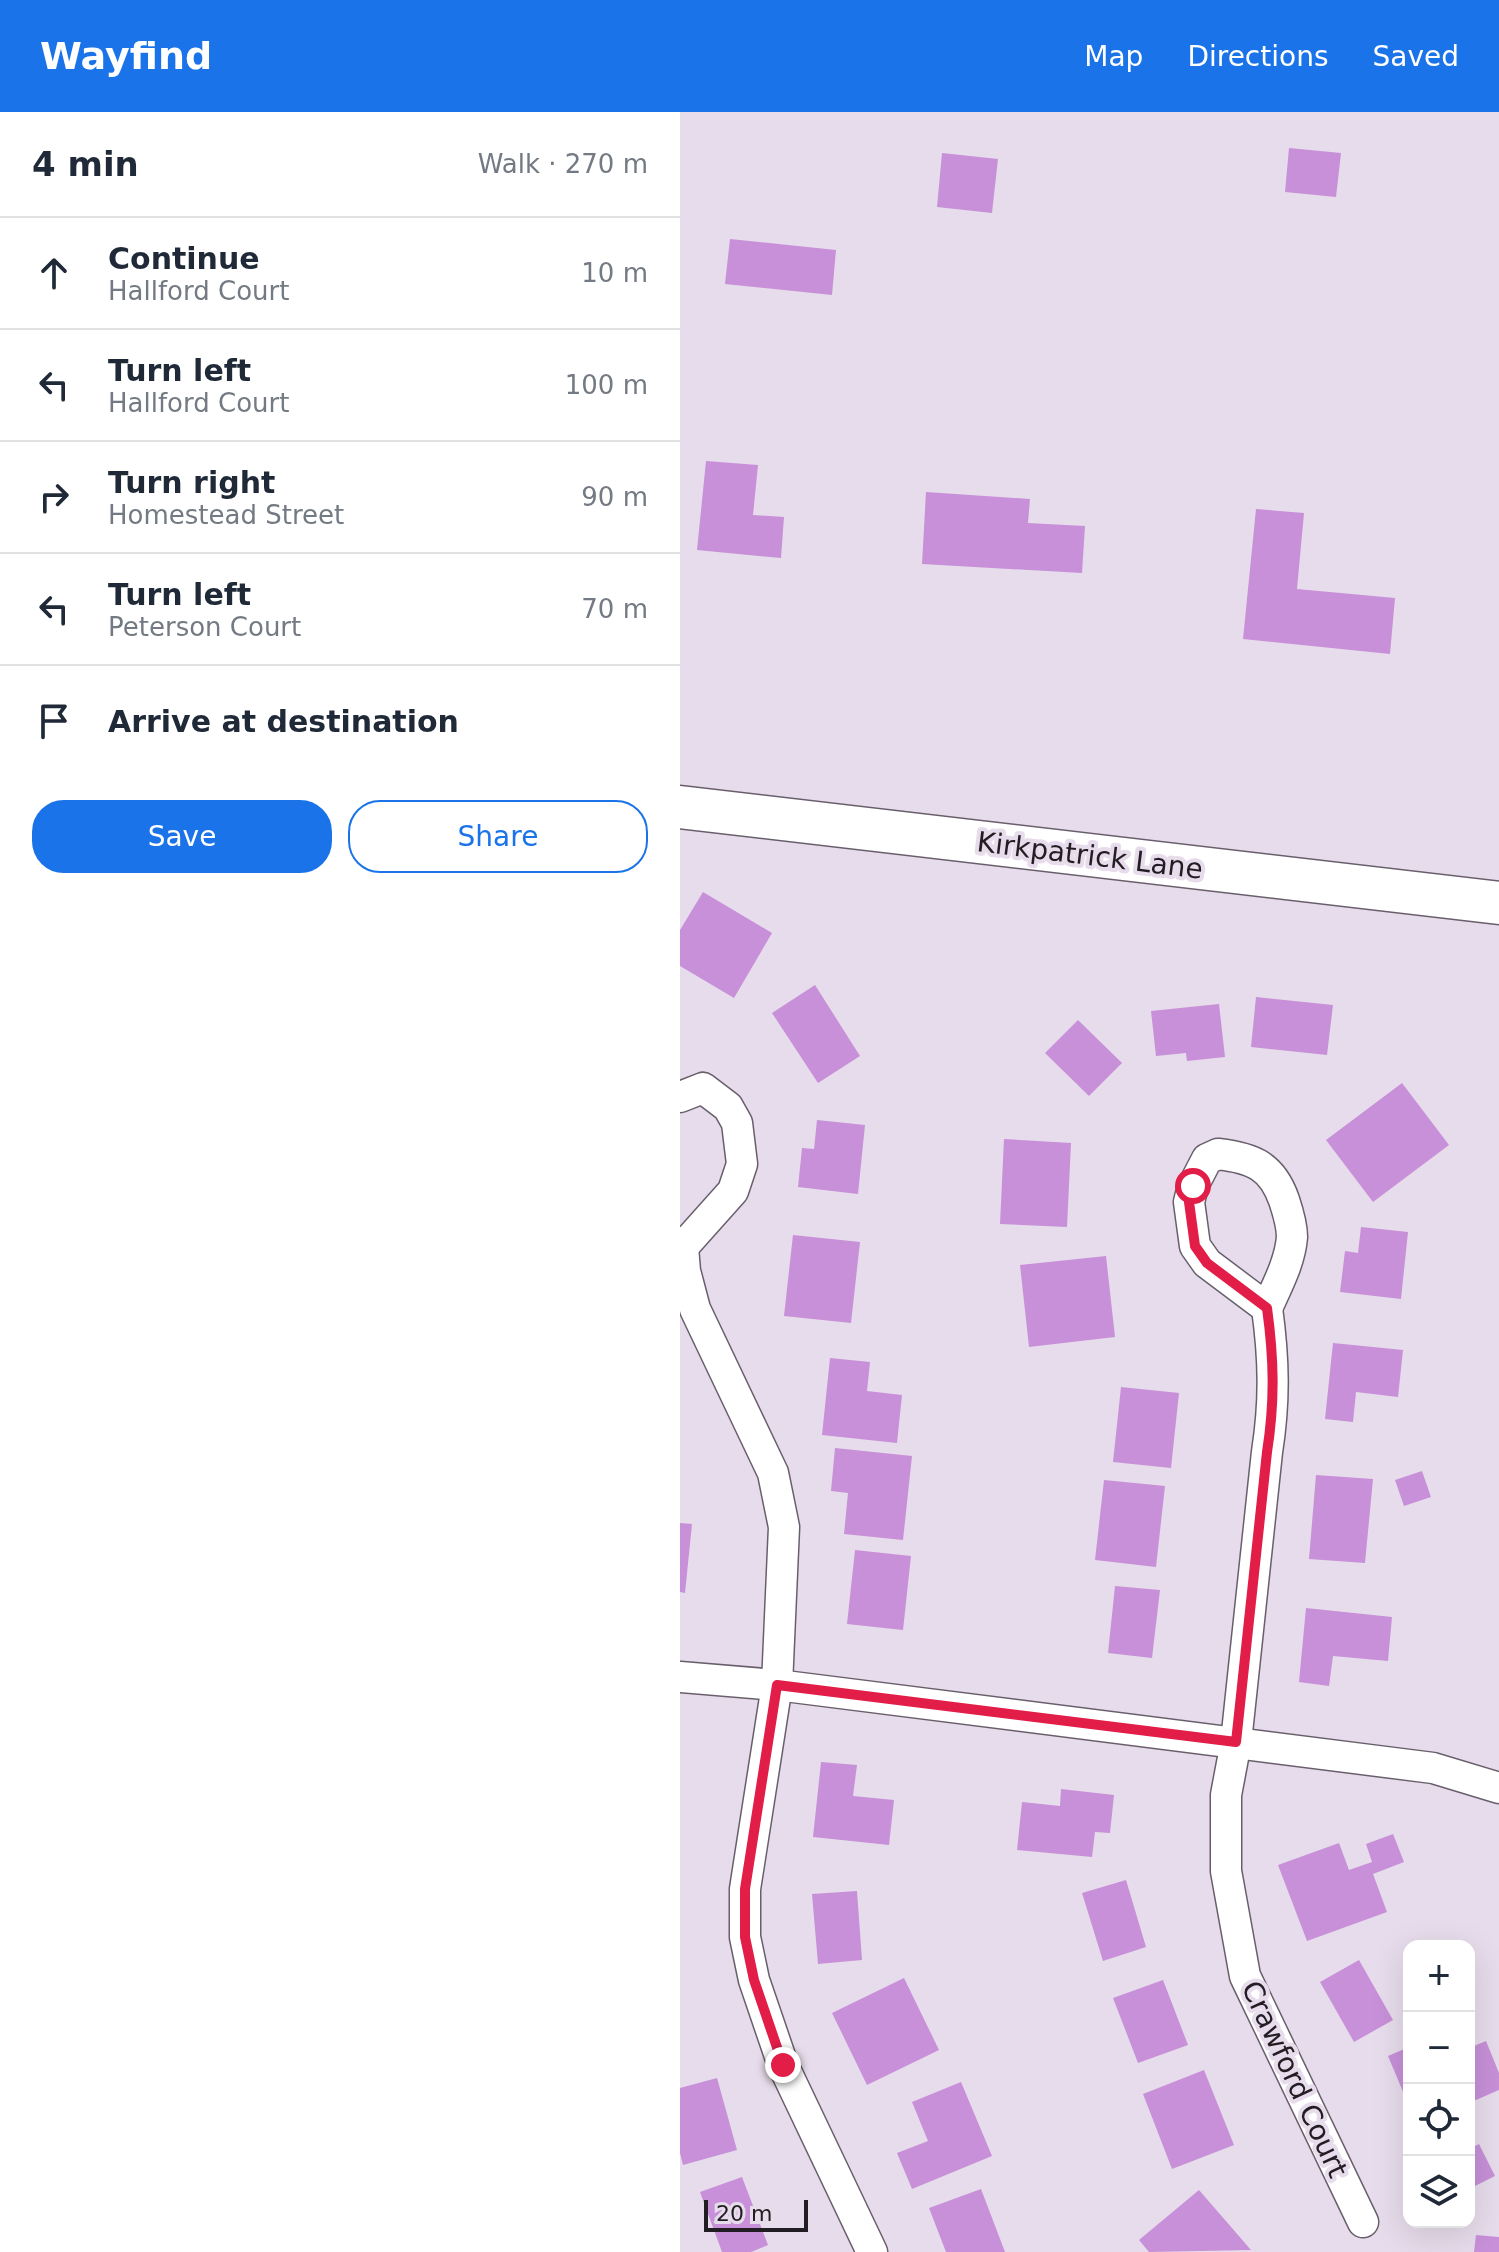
<!DOCTYPE html>
<html lang="en">
<head>
<meta charset="utf-8">
<style>
  :root { --surface:#fff; --page:#f2f2f3; --text:#1f2937; --muted:#747a83; --line:#e0e1e3; --accent:#1a73e8 }
  body { margin:0; font-family:"DejaVu Sans",sans-serif; background:var(--page); color:var(--text) }
  .controls { position:absolute; right:24px; bottom:24px; display:grid; overflow:hidden; border-radius:16px; box-shadow:0 8px 32px #0002 }
  .controls button { width:72px; height:72px; display:grid; place-items:center; padding:0; border:0; border-bottom:2px solid var(--line); background:var(--surface); color:var(--text); font:40px sans-serif }
  .scale { position:absolute; left:24px; bottom:20px; width:104px; box-sizing:border-box; padding-left:8px; border:4px solid #211d23; border-top:0; font-size:22px; line-height:28px; white-space:nowrap; color:#211d23; -webkit-text-stroke:6px #e7dceb; paint-order:stroke }
  .stop { position:absolute; width:24px; height:24px; margin:-18px; border:6px solid #e11d48; border-radius:50%; background:#fff }
  .stop.end { background:#e11d48; border-color:#fff; box-shadow:0 2px 8px #0008 }
  .list { margin:0; padding:0; list-style:none }
  h2 { display:flex; justify-content:space-between; align-items:center; height:104px; margin:0; padding:0 32px; font-size:34px }
  h2 small { font-size:26px; font-weight:400; color:var(--muted) }
  .list li { display:grid; grid-template-columns:52px 1fr auto; gap:24px; align-items:center; box-sizing:border-box; height:112px; padding:0 32px; border-top:2px solid var(--line) }
  .list b { display:block; font-size:30px; white-space:nowrap }
  .list p { margin:0; font-size:26px; white-space:nowrap; color:var(--muted) }
  .list em { font-size:26px; font-style:normal; color:var(--muted) }
  .actions { display:flex; gap:16px; padding:24px 32px }
  .actions a { flex:1; padding:18px 0; border:2px solid var(--accent); border-radius:32px; text-align:center; font-size:28px; color:var(--accent) }
  .actions .main { background:var(--accent); color:#fff }
  .icon { flex:none; width:44px; height:44px; fill:none; stroke:currentColor; stroke-width:2; stroke-linecap:round; stroke-linejoin:round }
  .map { position:relative; flex:none; width:819px; height:2140px; overflow:hidden }
  header { display:flex; align-items:center; gap:48px; box-sizing:border-box; height:112px; padding:0 40px; background:var(--accent); color:#fff }
  header strong { font-size:38px }
  nav { display:flex; gap:44px; margin-inline-start:auto; font-size:28px }
  main { display:flex }
  aside { flex:1; background:var(--surface) }
  .map>svg:first-child { display:block }
  .building { fill:#c790d8 }
  .lines { fill:none; stroke-linecap:round; stroke-linejoin:round }
  .street-casing { stroke:#695f6c; stroke-width:33 }
  .secondary-casing { stroke:#695f6c; stroke-width:45 }
  .street { stroke:#fff; stroke-width:30 }
  .secondary { stroke:#fff; stroke-width:42 }
  .route { stroke:#e11d48; stroke-width:10 }
  .labels { text-anchor:middle; stroke-width:8; stroke-linejoin:round; paint-order:stroke }
  .street-label { font-size:28px; fill:#211d23; stroke:#e7dceb }
</style>
</head>
<body>
<header>
<strong>Wayfind</strong>
<nav><a>Map</a><a>Directions</a><a>Saved</a></nav>
</header>
<main>
<aside>
<h2>4 min<small>Walk · 270 m</small></h2>
<ul class="list">
<li><svg class="icon" aria-label="ahead" viewBox="0 0 24 24"><path d="M12 20V5M6 11l6-6 6 6"/></svg><div><b>Continue</b><p>Hallford Court</p></div><em>10 m</em></li>
<li><svg class="icon" aria-label="left" viewBox="0 0 24 24"><path d="M17 20v-9H6M10 6l-5 5 5 5"/></svg><div><b>Turn left</b><p>Hallford Court</p></div><em>100 m</em></li>
<li><svg class="icon" aria-label="right" viewBox="0 0 24 24"><path d="M7 20v-9h11M14 6l5 5-5 5"/></svg><div><b>Turn right</b><p>Homestead Street</p></div><em>90 m</em></li>
<li><svg class="icon" aria-label="left" viewBox="0 0 24 24"><path d="M17 20v-9H6M10 6l-5 5 5 5"/></svg><div><b>Turn left</b><p>Peterson Court</p></div><em>70 m</em></li>
<li><svg class="icon" aria-label="arrive" viewBox="0 0 24 24"><path d="M6 21V4h12l-3 4 3 4H6"/></svg><div><b>Arrive at destination</b></div></li>
</ul>
<div class="actions"><a class="main">Save</a><a>Share</a></div>
</aside>
<div class="map">
<svg width="819" height="2140" viewBox="0 0 819 2140">
  <rect width="100%" height="100%" fill="#e7dceb"/>
  <g class="building">
    <polygon points="609,36 661,41 656,85 605,80"/>
    <polygon points="262,41 318,47 312,101 257,95"/>
    <polygon points="50,127 156,138 152,183 45,172"/>
    <polygon points="26,349 78,353 73,403 104,405 101,446 17,438"/>
    <polygon points="246,380 350,387 348,411 405,414 402,461 242,452"/>
    <polygon points="576,397 624,401 617,477 715,486 710,542 563,527"/>
    <polygon points="23,780 92,821 54,886 0,854 0,818"/>
    <polygon points="135,873 180,944 138,971 92,901"/>
    <polygon points="576,885 653,893 647,943 571,935"/>
    <polygon points="539,892 545,945 507,949 506,941 476,944 471,899"/>
    <polygon points="398,908 442,951 409,984 365,941"/>
    <polygon points="722,971 769,1033 693,1090 646,1028"/>
    <polygon points="137,1008 185,1013 178,1082 118,1075 122,1036 134,1037"/>
    <polygon points="324,1027 391,1031 387,1115 320,1112"/>
    <polygon points="681,1115 728,1120 721,1187 660,1180 665,1139 678,1141"/>
    <polygon points="113,1123 180,1130 171,1211 104,1204"/>
    <polygon points="426,1144 435,1225 349,1235 340,1153"/>
    <polygon points="653,1231 723,1238 718,1285 676,1280 673,1310 645,1307"/>
    <polygon points="150,1246 190,1250 187,1279 222,1283 217,1331 142,1323"/>
    <polygon points="441,1275 499,1281 491,1356 433,1350"/>
    <polygon points="155,1336 232,1344 223,1428 164,1422 168,1381 151,1379"/>
    <polygon points="742,1359 751,1385 724,1394 715,1368"/>
    <polygon points="636,1363 693,1367 685,1451 629,1447"/>
    <polygon points="424,1368 485,1374 476,1455 415,1448"/>
    <polygon points="0,1411 12,1412 5,1481 0,1480"/>
    <polygon points="175,1438 231,1444 223,1518 167,1512"/>
    <polygon points="435,1474 480,1478 472,1546 428,1541"/>
    <polygon points="626,1496 712,1505 708,1549 653,1544 649,1574 619,1570"/>
    <polygon points="141,1650 177,1653 173,1684 214,1688 209,1733 133,1725"/>
    <polygon points="381,1677 434,1683 430,1721 415,1720 412,1745 337,1738 342,1690 380,1694"/>
    <polygon points="713,1722 724,1750 693,1762 707,1800 627,1829 598,1753 659,1731 669,1758 692,1750 686,1732"/>
    <polygon points="446,1768 466,1835 423,1849 402,1781"/>
    <polygon points="177,1779 182,1848 138,1852 132,1782"/>
    <polygon points="679,1848 713,1908 674,1930 640,1870"/>
    <polygon points="224,1866 259,1938 187,1973 152,1901"/>
    <polygon points="483,1868 508,1933 458,1951 433,1886"/>
    <polygon points="806,1929 819,1961 819,1978 789,1991 789,1936"/>
    <polygon points="729,1935 729,1994 708,1944"/>
    <polygon points="524,1958 554,2033 492,2057 463,1982"/>
    <polygon points="37,1966 57,2038 3,2053 0,2041 0,1976"/>
    <polygon points="281,1970 312,2044 232,2077 217,2041 248,2029 232,1990"/>
    <polygon points="799,2032 815,2064 789,2077 789,2037"/>
    <polygon points="62,2065 88,2133 71,2140 42,2140 20,2080"/>
    <polygon points="301,2077 325,2140 266,2140 249,2096"/>
    <polygon points="519,2078 571,2138 469,2140 459,2128"/>
    <polygon points="796,2123 819,2125 819,2140 794,2140"/>
  </g>
  <g class="lines">
    <g class="street-casing">
      <g id="street">
        <polyline points="0,985 23,976 48,995 57,1011 62,1052 53,1079 3,1135 0,1130"/>
        <path d="M538 1042C573 1046 592 1054 604 1088 608 1100 612 1113 612 1125 610 1150 597 1174 587 1196L527 1151 515 1134 509 1090 513 1074 527 1047Z"/>
        <polyline points="3,1135 5,1159 15,1197 93,1361 104,1415 97,1573 65,1777 65,1825 74,1868 103,1953 192,2140"/>
        <path d="M587 1196C594 1247 595 1289 587 1340L556 1630 546 1683V1759L565 1864 683 2110"/>
        <polyline points="0,1565 97,1573 753,1656 819,1676"/>
      </g>
    </g>
    <g class="secondary-casing">
      <polyline id="secondary" points="0,695 819,791"/>
    </g>
    <use href="#street" class="street"/>
    <use href="#secondary" class="secondary"/>
  </g>
  <g class="lines">
    <path class="route" d="M103 1953 74 1868 65 1825V1777L97 1573 556 1630 587 1340C595 1289 594 1247 587 1196L527 1151 515 1134 509 1090 513 1074"/>
  </g>
  <g class="labels">
    <g class="street-label">
      <text transform="translate(410 743) rotate(7)" y="10">Kirkpatrick Lane</text>
      <text transform="translate(615 1967) rotate(65)" y="10">Crawford Court</text>
    </g>
  </g>
</svg>
<div class="controls">
<button>+</button>
<button>−</button>
<button><svg class="icon" aria-label="locate" viewBox="0 0 24 24"><circle cx="12" cy="12" r="6"/><path d="M12 2v4M12 18v4M2 12h4M18 12h4"/></svg></button>
<button><svg class="icon" aria-label="layers" viewBox="0 0 24 24"><path d="M12 4l9 5-9 5-9-5zM3 14l9 5 9-5"/></svg></button>
</div>
<div class="scale">20 m</div>
<div class="stop" style="left:513px;top:1074px"></div>
<div class="stop end" style="left:103px;top:1953px"></div>
</div>
</main>
</body>
</html>
